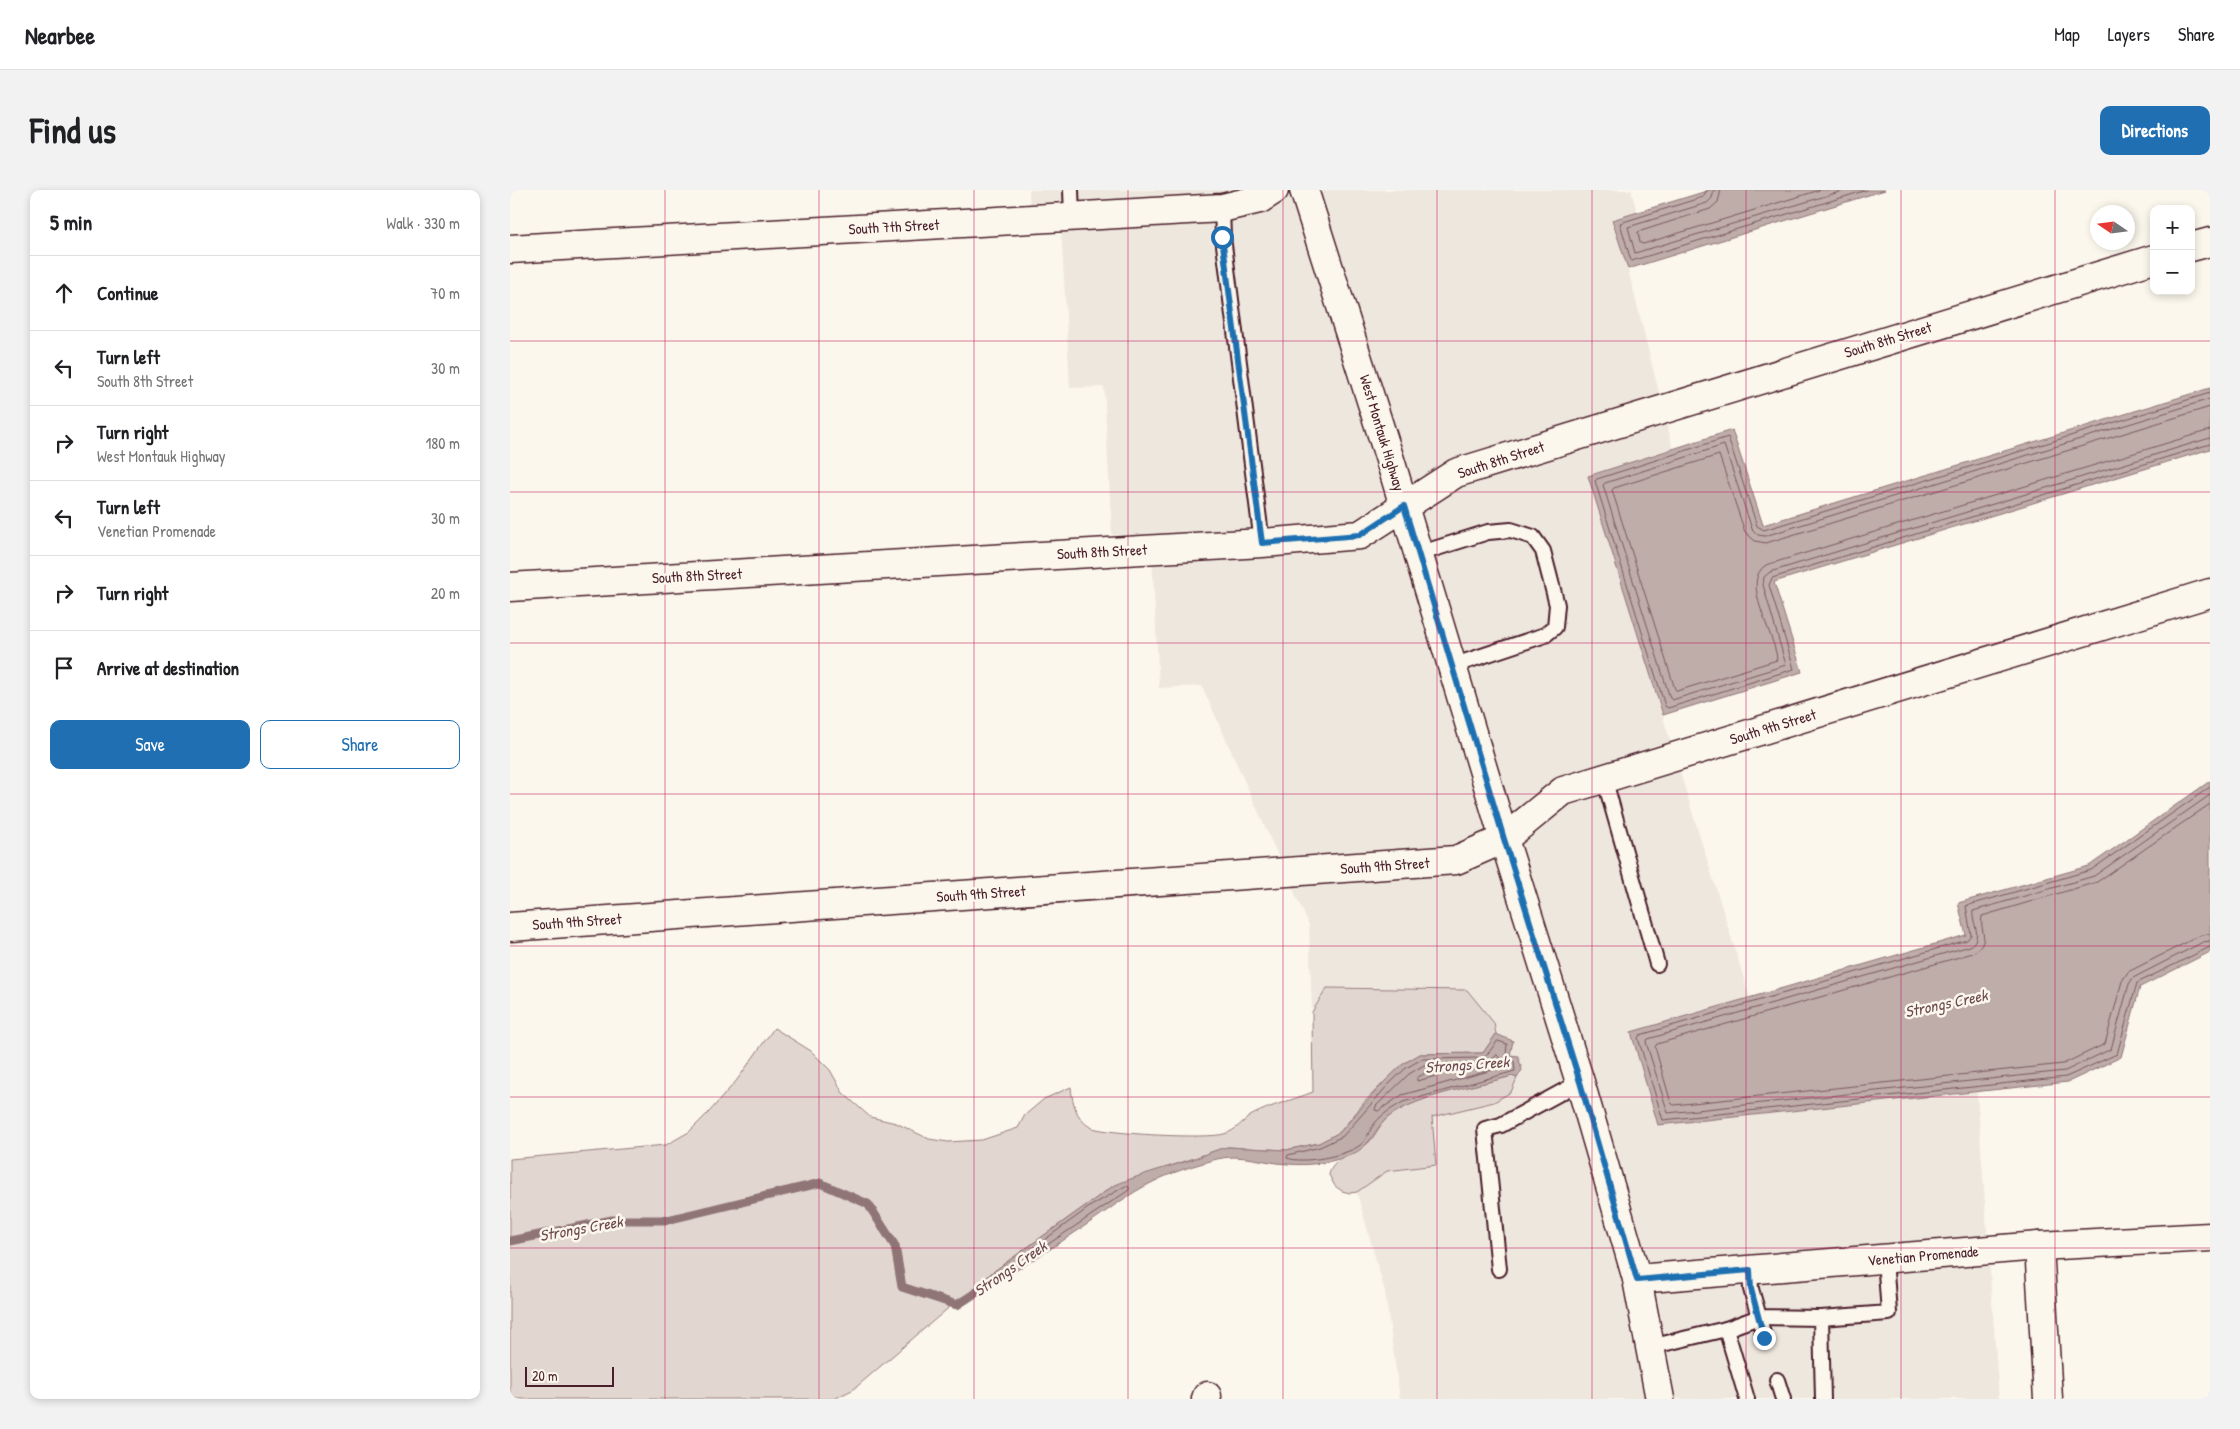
<!DOCTYPE html>
<html lang="en">
<head>
<meta charset="utf-8">
<style>
  :root { --surface:#fff; --page:#f2f2f2; --text:#202124; --muted:#757577; --line:#e0e0e0; --accent:#1f6fb2 }
  body { margin:0; font-family:"Patrick Hand",sans-serif; background:var(--page); color:var(--text) }
  .controls { position:absolute; right:15px; top:15px; display:grid; overflow:hidden; border-radius:10px; box-shadow:0 2px 8px #0003 }
  .controls button { width:45px; height:45px; display:grid; place-items:center; padding:0; border:0; border-bottom:1px solid var(--line); background:var(--surface); color:var(--text); font:25px sans-serif }
  .compass { position:absolute; left:1580px; top:15px; width:45px; height:45px; border-radius:50%; background:var(--surface); box-shadow:0 2px 8px #0003; rotate:283deg }
  .scale { position:absolute; left:15px; bottom:12px; width:89px; box-sizing:border-box; padding-left:5px; border:2px solid #4a1f2b; border-top:0; font-size:14px; line-height:18px; white-space:nowrap; color:#4a1f2b; -webkit-text-stroke:4px #fbf7ec; paint-order:stroke }
  .stop { position:absolute; width:15px; height:15px; margin:-11px; border:4px solid #1f6fb2; border-radius:50%; background:#fff }
  .stop.end { background:#1f6fb2; border-color:#fff; box-shadow:0 1px 5px #0008 }
  .list { margin:0; padding:0; list-style:none }
  h2 { display:flex; justify-content:space-between; align-items:center; height:65px; margin:0; padding:0 20px; font-size:21px }
  h2 small { font-size:16px; font-weight:400; color:var(--muted) }
  .list li { display:grid; grid-template-columns:32px 1fr auto; gap:15px; align-items:center; box-sizing:border-box; height:75px; padding:0 20px; border-top:1px solid var(--line) }
  .list b { display:block; font-size:19px; white-space:nowrap }
  .list p { margin:0; font-size:16px; white-space:nowrap; color:var(--muted) }
  .list em { font-size:16px; font-style:normal; color:var(--muted) }
  .actions { display:flex; gap:10px; padding:15px 20px }
  .actions a { flex:1; padding:11px 0; border:1px solid var(--accent); border-radius:10px; text-align:center; font-size:18px; color:var(--accent) }
  .actions .main { background:var(--accent); color:#fff }
  .icon { flex:none; width:28px; height:28px; fill:none; stroke:currentColor; stroke-width:2; stroke-linecap:round; stroke-linejoin:round }
  .map { position:relative; flex:none; width:1700px; height:1209px; overflow:hidden; border-radius:10px }
  header { display:flex; align-items:center; gap:30px; box-sizing:border-box; height:70px; padding:0 25px; background:var(--surface); border-bottom:1px solid var(--line) }
  header strong { font-size:24px }
  nav { display:flex; gap:28px; margin-inline-start:auto; font-size:18px }
  .intro { display:flex; align-items:center; justify-content:space-between; box-sizing:border-box; height:120px; padding:0 30px }
  h1 { margin:0; font-size:35px }
  .button { padding:12px 22px; border-radius:10px; background:var(--accent); color:#fff; font-size:18px; font-weight:700 }
  main { display:flex; gap:30px; padding:0 30px }
  aside { flex:1; background:var(--surface); border-radius:10px; box-shadow:0 2px 8px #0003 }
  .map>svg:first-child { display:block }
  .built { fill:#eee7de }
  .green { fill:#e2d7d0; stroke:#967b7e }
  .water { fill:#bfadaa; stroke:#907477 }
  .lines { fill:none; stroke-linecap:round; stroke-linejoin:round }
  .shore { stroke:#79585e; stroke-width:1 }
  .stream { stroke:#907477; stroke-width:9 }
  .lane-casing { stroke:#4a1f2b; stroke-width:18 }
  .street-casing { stroke:#4a1f2b; stroke-width:31 }
  .primary-casing { stroke:#4a1f2b; stroke-width:31 }
  .lane { stroke:#fbf7ec; stroke-width:14 }
  .street { stroke:#fbf7ec; stroke-width:28 }
  .primary { stroke:#fbf7ec; stroke-width:28 }
  .route { stroke:#1f6fb2; stroke-width:6 }
  .grid { fill:none; stroke:#c2185b; stroke-width:1; stroke-opacity:0.55 }
  .labels { text-anchor:middle; stroke-width:5; stroke-linejoin:round; paint-order:stroke }
  .street-label { font-size:15px; fill:#4a1f2b; stroke:#fbf7ec }
  .water-label { font-size:16px; font-style:italic; fill:#6d4a51; stroke:#fbf7ec }
</style>
</head>
<body>
<header>
<strong>Nearbee</strong>
<nav><a>Map</a><a>Layers</a><a>Share</a></nav>
</header>
<div class="intro"><h1>Find us</h1><a class="button">Directions</a></div>
<main>
<aside>
<h2>5 min<small>Walk · 330 m</small></h2>
<ul class="list">
<li><svg class="icon" aria-label="ahead" viewBox="0 0 24 24"><path d="M12 20V5M6 11l6-6 6 6"/></svg><div><b>Continue</b></div><em>70 m</em></li>
<li><svg class="icon" aria-label="left" viewBox="0 0 24 24"><path d="M17 20v-9H6M10 6l-5 5 5 5"/></svg><div><b>Turn left</b><p>South 8th Street</p></div><em>30 m</em></li>
<li><svg class="icon" aria-label="right" viewBox="0 0 24 24"><path d="M7 20v-9h11M14 6l5 5-5 5"/></svg><div><b>Turn right</b><p>West Montauk Highway</p></div><em>180 m</em></li>
<li><svg class="icon" aria-label="left" viewBox="0 0 24 24"><path d="M17 20v-9H6M10 6l-5 5 5 5"/></svg><div><b>Turn left</b><p>Venetian Promenade</p></div><em>30 m</em></li>
<li><svg class="icon" aria-label="right" viewBox="0 0 24 24"><path d="M7 20v-9h11M14 6l5 5-5 5"/></svg><div><b>Turn right</b></div><em>20 m</em></li>
<li><svg class="icon" aria-label="arrive" viewBox="0 0 24 24"><path d="M6 21V4h12l-3 4 3 4H6"/></svg><div><b>Arrive at destination</b></div></li>
</ul>
<div class="actions"><a class="main">Save</a><a>Share</a></div>
</aside>
<div class="map">
<svg width="1700" height="1209" viewBox="0 0 1700 1209">
  <rect width="100%" height="100%" fill="#fbf7ec"/>
  <filter id="ink" filterUnits="userSpaceOnUse"><feTurbulence type="fractalNoise" baseFrequency=".02" numOctaves="2"/><feDisplacementMap in="SourceGraphic" scale="10" xChannelSelector="R" yChannelSelector="G"/><feConvolveMatrix kernelMatrix="1 2 1 2 8 2 1 2 1" color-interpolation-filters="sRGB"/></filter>
  <g filter="url(#ink)">
    <polygon class="built" points="519,0 1121,0 1127,22 1103,30 1118,79 1163,259 1078,286 1240,808 1121,842 1148,935 1467,902 1489,1209 890,1209 875,1102 830,942 876,877 983,833 957,800 817,798 802,822 799,735 692,496 649,498 641,345 602,345 594,197 560,198 551,37 521,39"/>
    <g class="green">
      <path d="M817 798 957 800 984 833 986 844 973 863 910 864 893 874 857 909 830 942 809 953 776 960 718 957 710 959 603 996 480 1084 463 1104 450 1108 344 1199 324 1209H0V969L156 955 179 942 200 921 227 890 264 838 301 861 320 880 333 903 360 927 386 933 419 949 438 952 472 950 508 938 515 925 534 909 561 897C562 911 566 929 580 937 594 944 697 949 714 944 726 941 732 931 742 925 761 915 783 910 803 902L802 822Z"/>
      <path d="M1002 886 1007 888 1001 902 984 912 922 927 926 975 877 981 847 1002 840 1003 832 1001 825 996 819 985C822 969 844 963 857 954 866 947 869 933 881 925 911 904 966 896 1002 886Z"/>
    </g>
    <g class="water">
      <polygon points="1200,0 1375,0 1118,79 1102,30"/>
      <polygon points="1700,198 1700,259 1264,392 1292,482 1153,525 1078,286 1222,240 1253,335"/>
      <polygon points="1700,591 1700,762 1630,797 1611,867 1558,892 1148,935 1121,842 1456,745 1448,713 1579,676"/>
      <path d="M986 844 1003 851 1000 865 1008 866 1012 880 1007 888 1002 886C967 896 909 905 880 926 861 940 864 956 838 966 819 973 798 976 778 974 754 973 731 963 707 969 686 975 662 982 643 992 620 1003 600 1019 579 1033 542 1058 504 1084 463 1104L480 1084 603 996C628 985 654 978 681 970 694 966 705 959 718 957L776 960 809 953 830 942 874 892 893 874 910 864 973 863Z"/>
    </g>
    <g class="lines">
      <g class="shore">
        <polyline points="1197,0 1193,7 1110,33 1121,71 1357,0"/>
        <polyline points="1204,0 1202,8 1197,13 1118,37 1125,63 1336,0"/>
        <polyline points="1211,0 1208,12 1200,19 1128,42 1130,53 1133,54 1310,0"/>
        <polyline points="1700,203 1254,340 1247,336 1218,247 1087,289 1085,291 1155,516 1158,518 1284,479 1259,395 1262,388 1700,254"/>
        <polyline points="1700,209 1255,346 1248,345 1242,339 1214,255 1095,293 1093,295 1160,508 1162,510 1276,475 1253,395 1254,387 1260,382 1700,248"/>
        <path d="M1700 217 1256 353 1245 351 1235 342 1209 265 1104 298 1102 300 1165 499 1167 501 1267 470C1266 445 1229 392 1256 375L1700 240"/>
        <polyline points="1700,597 1581,680 1456,716 1461,745 1457,750 1130,845 1128,848 1153,930 1556,887 1607,864 1627,793 1700,757"/>
        <path d="M1700 605 1584 686 1463 721C1461 733 1474 746 1460 756L1138 849 1136 852 1158 923 1555 881 1601 859 1619 794 1623 788 1693 752 1700 751"/>
        <path d="M1700 614 1587 692 1472 726C1469 741 1482 751 1463 763L1147 854 1145 857 1161 913 1164 915 1553 874 1595 854 1612 791 1618 782 1691 745 1700 744"/>
        <path d="M988 851 997 854 996 866 1004 871 1005 881 893 912C883 918 872 924 865 933 859 940 857 951 849 956 834 966 793 974 777 968L778 965 810 957 833 946 878 895 896 878 912 869 974 868Z"/>
        <polygon points="987,865 994,874 993,877 892,905 868,921 865,920 866,916 899,884 914,875 974,874 980,872"/>
        <polygon points="916,883 928,882 930,885 907,891 907,888"/>
        <polygon points="616,996 619,997 619,1000 537,1055 526,1062 523,1062 523,1058 581,1016"/>
      </g>
      <polyline class="stream" points="0,1051 102,1030 157,1030 310,993 358,1014 385,1056 392,1097 447,1115 473,1098"/>
      <g class="lane-casing">
        <g id="lane">
          <polyline points="561,0 562,26"/>
          <polyline points="712,18 713,47 752,353"/>
          <polyline points="908,364 978,342 1001,340 1023,347 1033,361 1047,415 1045,437 1035,445 942,476"/>
          <polyline points="1094,588 1147,774"/>
          <polyline points="989,1079 975,939 991,935 1070,892"/>
          <polyline points="1240,1080 1241,1099 1249,1127 1311,1128 1313,1209"/>
          <polyline points="1311,1128 1379,1123 1375,1069"/>
          <polyline points="1216,1139 1249,1127 1254,1148"/>
          <polyline points="1140,1157 1216,1139 1237,1209"/>
          <polyline points="1267,1190 1273,1209"/>
        </g>
      </g>
      <g class="street-casing">
        <g id="street">
          <polyline points="1681,57 1700,52"/>
          <polyline points="0,59 712,18 750,9 764,0"/>
          <polyline points="0,397 752,353 850,345 946,283 1644,69"/>
          <polyline points="0,737 946,670 994,649 1053,601 1700,403"/>
          <polyline points="1529,1056 1538,1209"/>
          <polyline points="1127,1089 1529,1056 1700,1047"/>
          <polyline points="696,1209 697,1206"/>
        </g>
      </g>
      <g class="primary-casing">
        <polyline id="primary" points="794,0 881,273 994,649 1070,892 1127,1089 1150,1209"/>
      </g>
      <use href="#lane" class="lane"/>
      <use href="#street" class="street"/>
      <use href="#primary" class="primary"/>
    </g>
  </g>
  <g class="lines" filter="url(#ink)">
    <polyline class="route" points="712,47 752,353 850,345 894,316 994,649 1070,892 1127,1090 1240,1080 1241,1099 1254,1148"/>
  </g>
  <path class="grid" d="M155 0V1209M309 0V1209M464 0V1209M618 0V1209M773 0V1209M927 0V1209M1082 0V1209M1236 0V1209M1391 0V1209M1545 0V1209M0 151H1700M0 302H1700M0 453H1700M0 604H1700M0 756H1700M0 907H1700M0 1058H1700"/>
  <g class="labels">
    <g class="street-label">
      <text transform="translate(384 37) rotate(-3)" y="5">South 7th Street</text>
      <text transform="translate(1378 150) rotate(-17)" y="5">South 8th Street</text>
      <text transform="translate(872 243) rotate(73)" y="5">West Montauk Highway</text>
      <text transform="translate(991 270) rotate(-18)" y="5">South 8th Street</text>
      <text transform="translate(592 362) rotate(-3)" y="5">South 8th Street</text>
      <text transform="translate(187 386) rotate(-3)" y="5">South 8th Street</text>
      <text transform="translate(1263 537) rotate(-17)" y="5">South 9th Street</text>
      <text transform="translate(875 676) rotate(-4)" y="5">South 9th Street</text>
      <text transform="translate(471 704) rotate(-4)" y="5">South 9th Street</text>
      <text transform="translate(67 732) rotate(-4)" y="5">South 9th Street</text>
      <text transform="translate(1413 1066) rotate(-5)" y="5">Venetian Promenade</text>
    </g>
    <g class="water-label">
      <text transform="translate(1436 813) rotate(-12)" y="6">Strongs Creek</text>
      <text transform="translate(957 874) rotate(-4)" y="6">Strongs Creek</text>
      <text transform="translate(71 1038) rotate(-10)" y="6">Strongs Creek</text>
      <text transform="translate(500 1078) rotate(-35)" y="6">Strongs Creek</text>
    </g>
  </g>
</svg>
<div class="controls">
<button>+</button>
<button>−</button>
</div>
<svg class="compass" viewBox="-18 -18 36 36"><path d="M0-13l5 13h-10z" fill="#e53935"/><path d="M0 13l5-13h-10z" fill="#757577"/></svg>
<div class="scale">20 m</div>
<div class="stop" style="left:712px;top:47px"></div>
<div class="stop end" style="left:1254px;top:1148px"></div>
</div>
</main>
</body>
</html>
